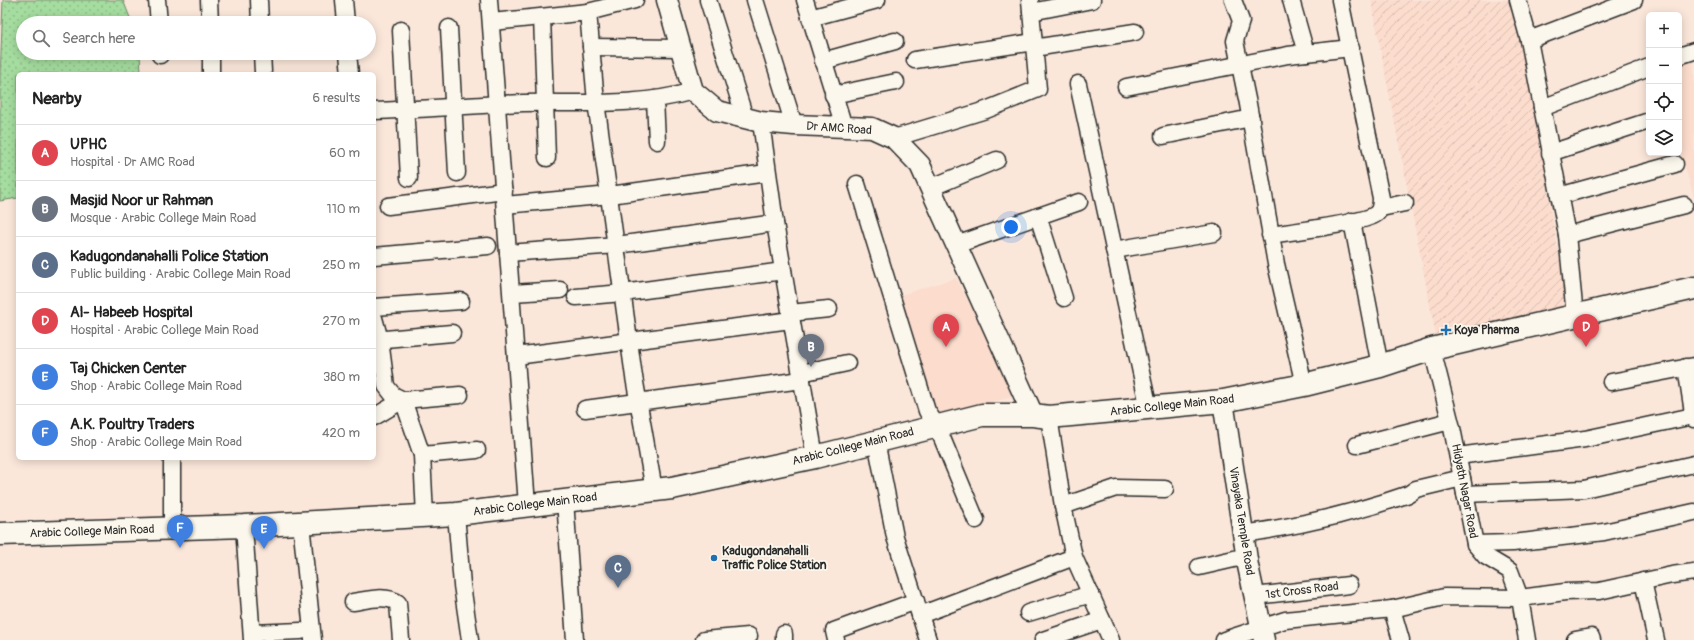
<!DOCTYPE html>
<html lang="en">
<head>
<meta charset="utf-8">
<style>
  :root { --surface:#fff; --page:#f6f6f6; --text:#222; --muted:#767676; --line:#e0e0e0; --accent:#d93025 }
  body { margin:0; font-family:Pangolin,sans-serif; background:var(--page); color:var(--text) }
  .controls { position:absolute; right:12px; top:12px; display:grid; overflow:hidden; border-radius:6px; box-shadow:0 2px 10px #0003 }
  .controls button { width:36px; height:36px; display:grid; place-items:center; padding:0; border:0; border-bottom:1px solid var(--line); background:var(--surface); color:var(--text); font:20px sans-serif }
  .you { position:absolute; left:1011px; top:227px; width:14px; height:14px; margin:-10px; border:3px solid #fff; border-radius:50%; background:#1a73e8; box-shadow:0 0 0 6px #1a73e833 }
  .badge { display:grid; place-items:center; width:26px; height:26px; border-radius:50%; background:var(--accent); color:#fff; font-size:13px; font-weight:700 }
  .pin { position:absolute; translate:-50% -33px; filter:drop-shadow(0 1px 2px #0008) }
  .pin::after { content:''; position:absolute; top:21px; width:14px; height:12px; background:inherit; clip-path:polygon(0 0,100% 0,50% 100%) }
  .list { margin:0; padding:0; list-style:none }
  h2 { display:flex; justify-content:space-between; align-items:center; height:52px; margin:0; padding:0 16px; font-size:17px }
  h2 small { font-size:13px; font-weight:400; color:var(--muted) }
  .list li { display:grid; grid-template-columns:26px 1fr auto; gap:12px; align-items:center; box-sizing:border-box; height:56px; padding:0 16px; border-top:1px solid var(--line) }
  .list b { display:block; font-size:15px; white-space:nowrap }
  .list p { margin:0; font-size:13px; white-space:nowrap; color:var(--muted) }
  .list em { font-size:13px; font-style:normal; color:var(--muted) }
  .icon { flex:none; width:22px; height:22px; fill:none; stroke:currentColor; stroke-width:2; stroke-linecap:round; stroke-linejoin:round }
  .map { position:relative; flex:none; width:1694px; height:640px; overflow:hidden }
  .search { position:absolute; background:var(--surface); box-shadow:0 2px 10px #0003; left:16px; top:16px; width:360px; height:44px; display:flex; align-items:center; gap:10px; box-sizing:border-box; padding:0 14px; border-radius:22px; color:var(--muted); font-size:15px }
  .panel { position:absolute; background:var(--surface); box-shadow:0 2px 10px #0003; left:16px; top:72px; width:360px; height:388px; border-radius:6px }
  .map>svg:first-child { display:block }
  .built { fill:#fbdccd }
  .industrial { fill:url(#industrial-furrows) }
  .grass { fill:url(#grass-dots); stroke:#688465 }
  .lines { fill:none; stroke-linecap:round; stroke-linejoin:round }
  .minor-casing { stroke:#2b2b2b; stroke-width:19 }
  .tertiary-casing { stroke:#2b2b2b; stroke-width:23 }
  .secondary-casing { stroke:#2b2b2b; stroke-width:25 }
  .minor { stroke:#fbf7ec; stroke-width:16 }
  .tertiary { stroke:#fbf7ec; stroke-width:20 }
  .secondary { stroke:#fbf7ec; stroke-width:22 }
  .poi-dot { fill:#1f6fb2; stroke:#fbf7ec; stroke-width:1.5 }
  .labels { text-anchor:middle; stroke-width:3.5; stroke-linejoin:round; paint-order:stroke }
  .street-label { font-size:12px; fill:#2b2b2b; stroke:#fbf7ec }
  .poi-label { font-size:12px; font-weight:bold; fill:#2b2b2b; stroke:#fbf7ec; text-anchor:start }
</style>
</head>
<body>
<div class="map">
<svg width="1694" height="640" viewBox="0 0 1694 640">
  <defs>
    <pattern id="industrial-furrows" width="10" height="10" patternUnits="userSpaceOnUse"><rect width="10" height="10" fill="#fbdccd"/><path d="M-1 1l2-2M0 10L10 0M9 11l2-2" fill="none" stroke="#d7bdb0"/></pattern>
    <pattern id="grass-dots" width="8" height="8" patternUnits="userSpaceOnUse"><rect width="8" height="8" fill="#a5dc9f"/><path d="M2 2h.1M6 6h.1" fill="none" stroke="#8ebd89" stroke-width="1.8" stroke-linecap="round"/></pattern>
  </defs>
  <rect width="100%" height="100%" fill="#fbe7da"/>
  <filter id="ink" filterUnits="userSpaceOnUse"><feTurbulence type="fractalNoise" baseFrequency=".025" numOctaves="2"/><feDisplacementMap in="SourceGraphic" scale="8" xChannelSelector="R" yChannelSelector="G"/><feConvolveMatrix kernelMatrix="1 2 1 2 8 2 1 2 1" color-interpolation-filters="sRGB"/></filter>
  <g filter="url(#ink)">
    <g class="built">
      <polygon points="1694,59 1694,198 1679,146 1679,64"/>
      <polygon points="956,278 1017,396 921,419 887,299"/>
    </g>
    <polygon class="industrial" points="1371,0 1515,0 1568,308 1436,337"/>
    <polygon class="grass" points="3,0 123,0 132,23 23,23 23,53 140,53 141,74 18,74 18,198 0,201 0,76"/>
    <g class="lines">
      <g class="minor-casing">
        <g id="minor">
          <polyline points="157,0 159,23"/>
          <polyline points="209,0 210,23"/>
          <polyline points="259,0 260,23"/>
          <polyline points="344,0 346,23"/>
          <polyline points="489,0 527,505"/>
          <polyline points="708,0 745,118"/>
          <polyline points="755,0 794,125"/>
          <polyline points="805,0 844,127"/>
          <polyline points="1233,0 1241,21 1235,41 1248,104 1276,264 1304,385"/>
          <polyline points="1291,0 1306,53"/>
          <polyline points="1518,0 1529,40 1567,235 1575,316"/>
          <polyline points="588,12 635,0"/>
          <polyline points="1031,12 1092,0"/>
          <polyline points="542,17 547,158"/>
          <polyline points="810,18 877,0"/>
          <polyline points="492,22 588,12 596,102 634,377 654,490"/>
          <polyline points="449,28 457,173"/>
          <polyline points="401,30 409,178"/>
          <polyline points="1529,40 1634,0"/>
          <polyline points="591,47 680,48"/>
          <polyline points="1034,48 1135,32"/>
          <polyline points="160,53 160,55"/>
          <polyline points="211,53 211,74"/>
          <polyline points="262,53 263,72"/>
          <polyline points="348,53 350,74"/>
          <polyline points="1679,56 1694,51"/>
          <polyline points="915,60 1034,42"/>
          <polyline points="823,61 895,41"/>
          <polyline points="1078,84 1149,409"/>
          <polyline points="1126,87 1288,55 1351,48"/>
          <polyline points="833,95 896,82"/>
          <polyline points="655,99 657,141"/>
          <polyline points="1542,108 1649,67"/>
          <path d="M374 111C424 109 474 105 523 103 580 102 639 107 693 91"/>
          <polyline points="761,122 775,223 815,457"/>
          <polyline points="1163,136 1251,118"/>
          <polyline points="894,138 986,110 1038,89 1030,0"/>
          <polyline points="1550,153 1649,121"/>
          <polyline points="857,184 927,411 937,426 976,520"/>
          <polyline points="930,188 997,160"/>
          <polyline points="1559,196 1675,164"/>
          <polyline points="505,205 610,195 767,173"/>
          <polyline points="388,206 504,191"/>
          <polyline points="1381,208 1405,203"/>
          <polyline points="1038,216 1064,298"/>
          <polyline points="1352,221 1380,366"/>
          <path d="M1270 235C1289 232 1365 223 1376 214 1381 210 1381 204 1381 198L1340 0"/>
          <polyline points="1567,235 1684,205"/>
          <polyline points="956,245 1079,202"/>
          <polyline points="1114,250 1214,233"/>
          <polyline points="508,253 617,245 775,223"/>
          <polyline points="374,256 488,246"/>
          <polyline points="512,293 560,290"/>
          <polyline points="576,297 623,293 783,271"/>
          <polyline points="374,307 461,301"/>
          <polyline points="790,313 829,309"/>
          <polyline points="374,318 380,340 386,386 393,395 403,400 422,455 425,516"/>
          <polyline points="374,340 452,333"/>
          <polyline points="1432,349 1452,428 1475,544 1485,556 1510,571 1520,598 1527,640"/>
          <polyline points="516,356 791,320"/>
          <polyline points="1686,367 1694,419"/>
          <polyline points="801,373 847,363"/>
          <polyline points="1611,382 1694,366"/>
          <polyline points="585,409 802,380"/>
          <polyline points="374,417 403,400 460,395"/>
          <polyline points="1049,417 1063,506 1074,557 1111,640"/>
          <polyline points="876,441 895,537 928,640"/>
          <polyline points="1357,445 1450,421"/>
          <polyline points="422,455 477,450"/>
          <polyline points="1458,456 1585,439 1693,416"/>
          <polyline points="1465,494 1584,489 1694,464"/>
          <polyline points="565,500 575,640"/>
          <polyline points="1063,506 1116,488 1165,489"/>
          <polyline points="456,514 462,585 470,640"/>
          <polyline points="301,523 313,640"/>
          <polyline points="244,526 252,640"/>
          <polyline points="172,528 172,458"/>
          <path d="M1243 534C1299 526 1355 513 1409 494L1416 489 1462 478"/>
          <polyline points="1475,544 1513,543 1604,532 1694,512"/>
          <polyline points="1199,567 1247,556"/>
          <polyline points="1643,581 1656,640"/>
          <polyline points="1255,596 1349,585"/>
          <path d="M353 602C367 600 386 594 398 603L401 640"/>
          <polyline points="1392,609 1444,597 1520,598 1565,592 1599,591 1672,575 1694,572"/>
          <polyline points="1028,613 1091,594"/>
          <polyline points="920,615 1074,557"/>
          <polyline points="252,633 301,631"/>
          <polyline points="784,634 784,640"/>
          <polyline points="704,640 749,636"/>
          <polyline points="836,640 834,631 916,601"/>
          <polyline points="1043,640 1102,620"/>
          <polyline points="1224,640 1285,620 1392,609 1401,640"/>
          <polyline points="1575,640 1591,637 1592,640"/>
        </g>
      </g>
      <g class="tertiary-casing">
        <g id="tertiary">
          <polyline points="667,0 693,91 717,111 761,122 794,125 872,128 894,138 920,165 1033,415"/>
          <polyline points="1223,401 1248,566 1264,640"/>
        </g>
      </g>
      <g class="secondary-casing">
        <polyline id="secondary" points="0,534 244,526 456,514 672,488 815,457 982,415 1033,415 1049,417 1223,401 1304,385 1380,366 1432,349 1694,288"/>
      </g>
      <use href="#minor" class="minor"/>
      <use href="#tertiary" class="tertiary"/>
      <use href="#secondary" class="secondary"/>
    </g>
  </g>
  <g class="poi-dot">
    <path d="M1444 324h4v4h4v4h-4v4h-4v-4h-4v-4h4z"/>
    <circle cx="714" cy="558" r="4"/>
  </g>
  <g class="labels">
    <g class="street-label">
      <text transform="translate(839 128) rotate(4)" y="4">Dr AMC Road</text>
      <text transform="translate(1172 405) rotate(-6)" y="4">Arabic College Main Road</text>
      <text transform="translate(853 446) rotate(-14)" y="4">Arabic College Main Road</text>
      <text transform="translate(1465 491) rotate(79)" y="4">Hidyath Nagar Road</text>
      <text transform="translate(535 504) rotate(-7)" y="4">Arabic College Main Road</text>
      <text transform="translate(1242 521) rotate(81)" y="4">Vinayaka Temple Road</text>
      <text transform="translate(92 531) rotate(-2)" y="4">Arabic College Main Road</text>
      <text transform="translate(1302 590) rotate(-7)" y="4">1st Cross Road</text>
    </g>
    <g class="poi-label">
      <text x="1454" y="334">Koya Pharma</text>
      <text x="722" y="555">Kadugondanahalli<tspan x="722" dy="14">Traffic Police Station</tspan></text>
    </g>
  </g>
</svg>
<div class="controls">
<button>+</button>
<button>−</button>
<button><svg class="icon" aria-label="locate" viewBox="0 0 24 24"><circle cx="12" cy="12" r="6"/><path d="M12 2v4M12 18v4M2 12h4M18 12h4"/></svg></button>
<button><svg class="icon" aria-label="layers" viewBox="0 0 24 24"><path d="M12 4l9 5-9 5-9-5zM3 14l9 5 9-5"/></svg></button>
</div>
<div class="you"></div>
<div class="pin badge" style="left:946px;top:347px;background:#e0444e">A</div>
<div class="pin badge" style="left:811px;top:367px;background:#6b7280">B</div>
<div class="pin badge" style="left:618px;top:588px;background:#5c6f8a">C</div>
<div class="pin badge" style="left:1586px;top:347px;background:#e0444e">D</div>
<div class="pin badge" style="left:264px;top:549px;background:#3f7fe0">E</div>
<div class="pin badge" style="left:180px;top:548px;background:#3f7fe0">F</div>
<div class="search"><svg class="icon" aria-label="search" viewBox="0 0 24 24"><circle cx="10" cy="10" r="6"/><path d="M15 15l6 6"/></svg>Search here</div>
<section class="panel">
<h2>Nearby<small>6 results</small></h2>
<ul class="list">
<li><span class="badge" style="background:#e0444e">A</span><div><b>UPHC</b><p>Hospital · Dr AMC Road</p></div><em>60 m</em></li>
<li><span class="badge" style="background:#6b7280">B</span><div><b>Masjid Noor ur Rahman</b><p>Mosque · Arabic College Main Road</p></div><em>110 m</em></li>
<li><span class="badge" style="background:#5c6f8a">C</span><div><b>Kadugondanahalli Police Station</b><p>Public building · Arabic College Main Road</p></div><em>250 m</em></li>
<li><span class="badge" style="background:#e0444e">D</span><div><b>Al- Habeeb Hospital</b><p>Hospital · Arabic College Main Road</p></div><em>270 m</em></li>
<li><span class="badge" style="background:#3f7fe0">E</span><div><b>Taj Chicken Center</b><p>Shop · Arabic College Main Road</p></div><em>380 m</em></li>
<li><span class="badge" style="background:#3f7fe0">F</span><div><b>A.K. Poultry Traders</b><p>Shop · Arabic College Main Road</p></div><em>420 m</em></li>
</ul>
</section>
</div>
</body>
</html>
